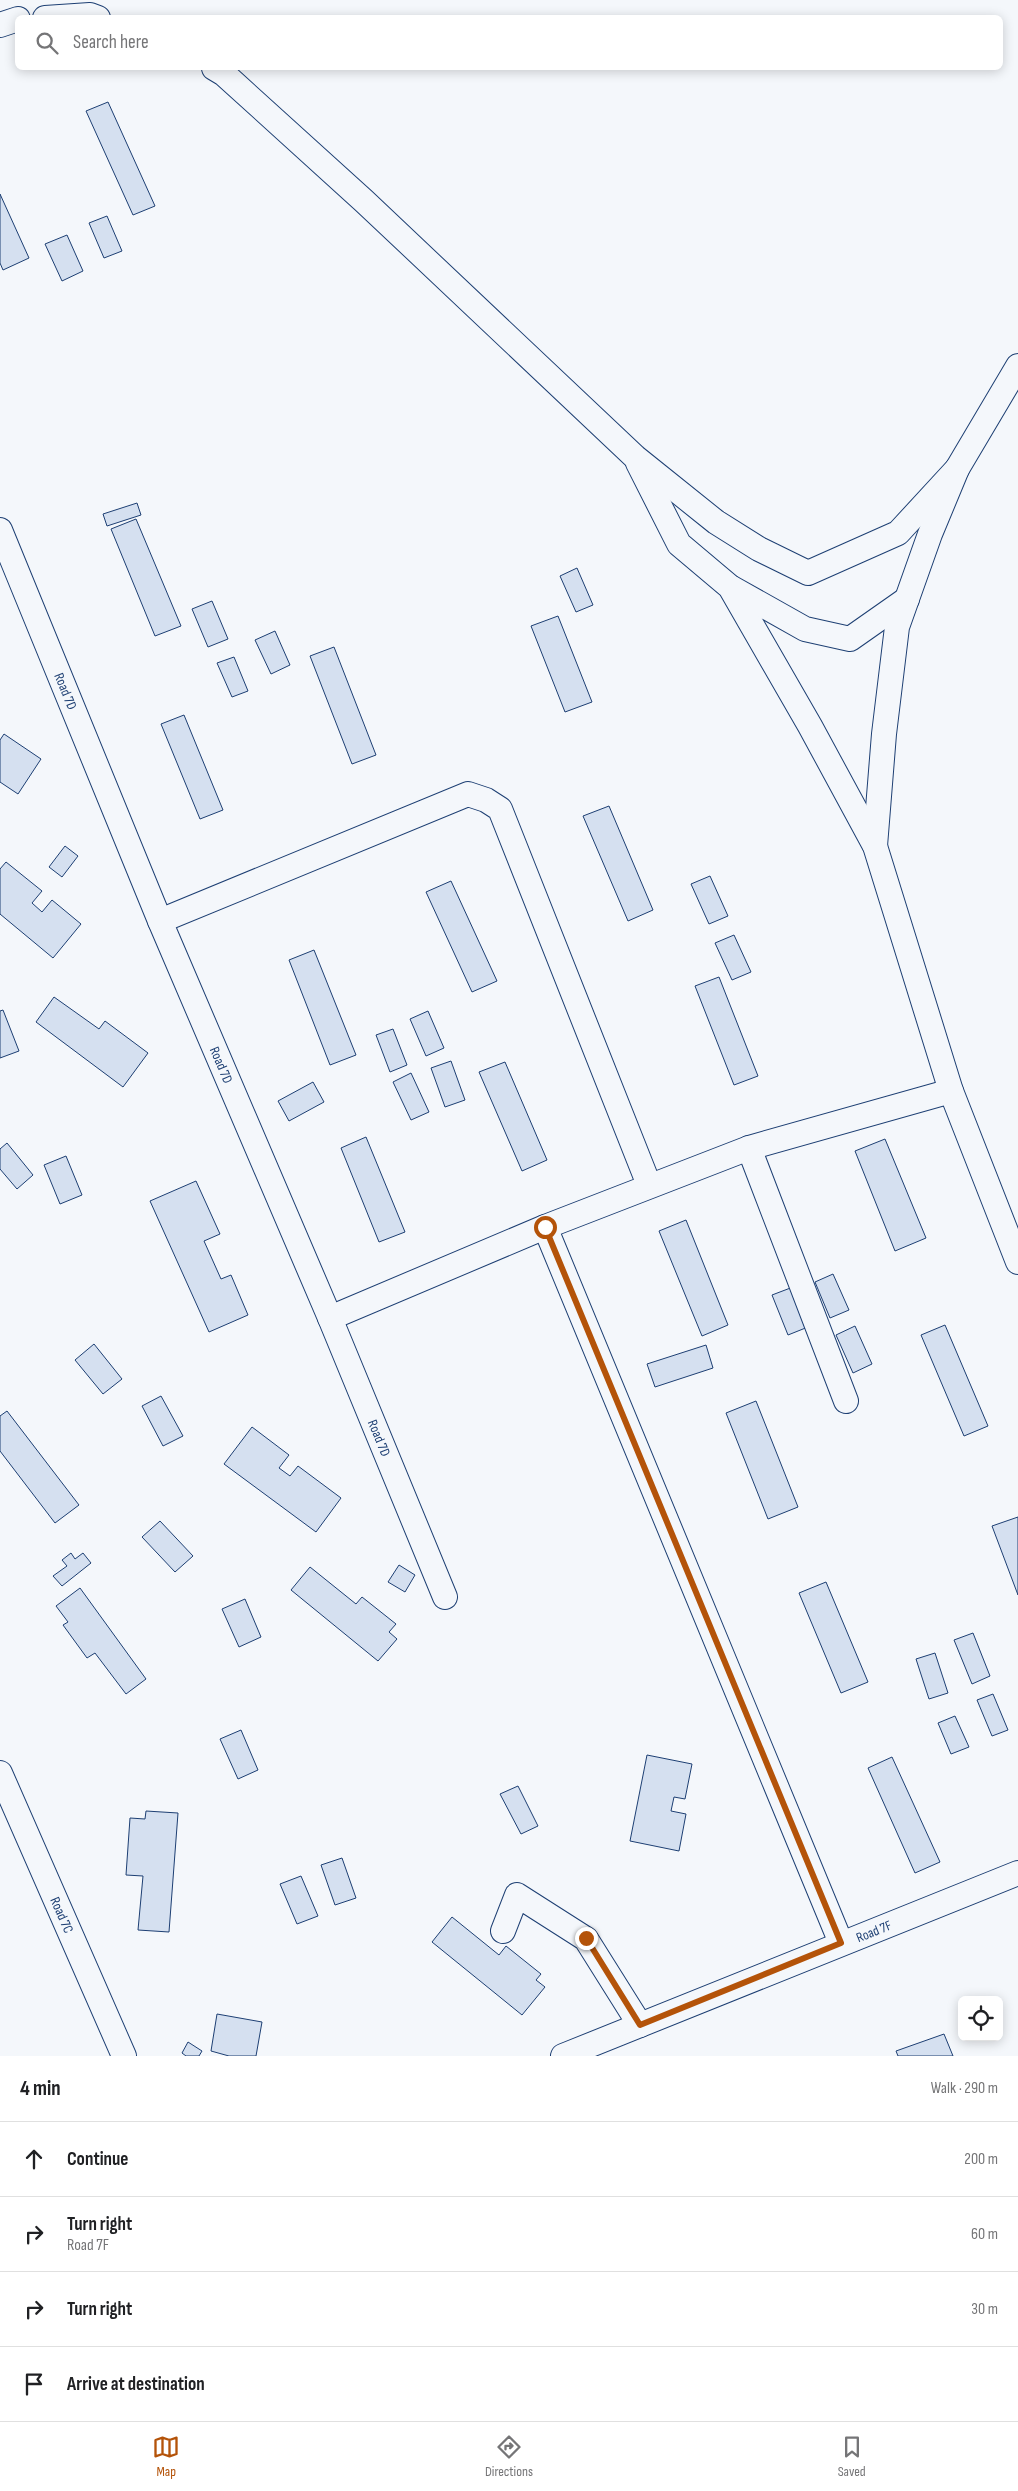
<!DOCTYPE html>
<html lang="en">
<head>
<meta charset="utf-8">
<style>
  :root { --surface:#fff; --page:#f6f6f6; --text:#202124; --muted:#757577; --line:#e0e0e0; --accent:#b45309 }
  body { margin:0; font-family:"Sofia Sans Condensed",sans-serif; background:var(--page); color:var(--text) }
  .controls { position:absolute; right:15px; bottom:15px; display:grid; overflow:hidden; border-radius:8px; box-shadow:0 2px 12px #0003 }
  .controls button { width:45px; height:45px; display:grid; place-items:center; padding:0; border:0; border-bottom:1px solid var(--line); background:var(--surface); color:var(--text); font:25px sans-serif }
  .stop { position:absolute; width:15px; height:15px; margin:-11px; border:4px solid #b45309; border-radius:50%; background:#fff }
  .stop.end { background:#b45309; border-color:#fff; box-shadow:0 1px 5px #0008 }
  .list { margin:0; padding:0; list-style:none }
  h2 { display:flex; justify-content:space-between; align-items:center; height:65px; margin:0; padding:0 20px; font-size:21px }
  h2 small { font-size:16px; font-weight:400; color:var(--muted) }
  .list li { display:grid; grid-template-columns:32px 1fr auto; gap:15px; align-items:center; box-sizing:border-box; height:75px; padding:0 20px; border-top:1px solid var(--line) }
  .list b { display:block; font-size:19px; white-space:nowrap }
  .list p { margin:0; font-size:16px; white-space:nowrap; color:var(--muted) }
  .list em { font-size:16px; font-style:normal; color:var(--muted) }
  .icon { flex:none; width:28px; height:28px; fill:none; stroke:currentColor; stroke-width:2; stroke-linecap:round; stroke-linejoin:round }
  .map { position:relative; flex:none; width:1018px; height:2056px; overflow:hidden }
  .search { position:absolute; background:var(--surface); box-shadow:0 2px 12px #0003; left:15px; right:15px; top:15px; height:55px; display:flex; align-items:center; gap:12px; box-sizing:border-box; padding:0 18px; border-radius:8px; color:var(--muted); font-size:19px }
  .sheet { height:365px; background:var(--surface) }
  nav { display:flex; justify-content:space-around; align-items:center; box-sizing:border-box; height:70px; border-top:1px solid var(--line); background:var(--surface); font-size:14px; color:var(--muted) }
  nav a { display:grid; justify-items:center; gap:2px }
  nav .on { color:var(--accent) }
  .map>svg:first-child { display:block }
  .building { fill:#d5e0f0; stroke:#1d3f73 }
  .lines { fill:none; stroke-linecap:round; stroke-linejoin:round }
  .minor-casing { stroke:#1d3f73; stroke-width:26 }
  .minor { stroke:#f4f7fb; stroke-width:24 }
  .route { stroke:#b45309; stroke-width:6 }
  .labels { text-anchor:middle; stroke-width:4; stroke-linejoin:round; paint-order:stroke }
  .street-label { font-size:14px; fill:#1d3f73; stroke:#f4f7fb }
</style>
</head>
<body>
<div class="map">
<svg width="1018" height="2056" viewBox="0 0 1018 2056">
  <rect width="100%" height="100%" fill="#f4f7fb"/>
  <g class="building">
    <polygon points="108,102 155,206 133,215 86,111"/>
    <polygon points="0,194 29,258 3,270 0,263"/>
    <polygon points="107,216 122,251 104,258 89,223"/>
    <polygon points="67,235 83,271 62,281 45,244"/>
    <polygon points="137,503 141,515 107,526 103,514"/>
    <polygon points="136,519 181,626 155,636 111,529"/>
    <polygon points="577,568 593,605 576,612 560,576"/>
    <polygon points="212,601 228,639 208,647 192,609"/>
    <polygon points="558,616 592,702 565,712 531,626"/>
    <polygon points="275,631 290,665 271,674 255,640"/>
    <polygon points="334,647 376,755 352,764 310,656"/>
    <polygon points="234,657 248,691 232,697 217,663"/>
    <polygon points="184,715 223,810 200,819 161,724"/>
    <polygon points="4,734 41,759 18,794 0,782 0,740"/>
    <polygon points="609,806 653,910 628,921 583,816"/>
    <polygon points="65,846 78,856 62,877 49,867"/>
    <polygon points="6,862 42,891 32,903 42,912 52,900 81,924 53,958 0,914 0,869"/>
    <polygon points="710,876 728,916 709,924 691,884"/>
    <polygon points="451,881 497,981 472,992 426,892"/>
    <polygon points="734,935 751,972 732,980 715,943"/>
    <polygon points="314,950 356,1055 330,1065 289,960"/>
    <polygon points="719,977 758,1076 734,1085 695,986"/>
    <polygon points="54,997 99,1029 105,1021 148,1053 123,1087 36,1022"/>
    <polygon points="3,1010 19,1051 0,1058 0,1011"/>
    <polygon points="428,1011 444,1048 426,1056 410,1019"/>
    <polygon points="393,1029 407,1065 390,1072 376,1035"/>
    <polygon points="451,1061 465,1100 445,1107 431,1068"/>
    <polygon points="505,1062 547,1160 522,1171 479,1072"/>
    <polygon points="411,1073 429,1112 411,1120 393,1082"/>
    <polygon points="313,1082 324,1102 289,1121 278,1101"/>
    <polygon points="366,1137 405,1232 379,1242 341,1148"/>
    <polygon points="885,1139 926,1238 895,1251 855,1151"/>
    <polygon points="7,1143 33,1175 17,1189 0,1169 0,1149"/>
    <polygon points="66,1156 82,1195 60,1204 44,1165"/>
    <polygon points="196,1181 220,1234 204,1241 221,1279 231,1275 248,1315 209,1332 150,1201"/>
    <polygon points="686,1220 728,1325 702,1336 659,1231"/>
    <polygon points="833,1274 849,1310 830,1318 815,1282"/>
    <polygon points="793,1287 808,1327 788,1335 772,1295"/>
    <polygon points="945,1325 988,1426 964,1436 921,1335"/>
    <polygon points="855,1326 872,1364 853,1373 836,1335"/>
    <polygon points="94,1344 122,1379 103,1394 75,1360"/>
    <polygon points="706,1345 713,1368 655,1387 647,1364"/>
    <polygon points="161,1396 183,1436 163,1446 142,1406"/>
    <polygon points="756,1401 798,1507 768,1519 726,1413"/>
    <polygon points="7,1411 79,1505 55,1523 0,1451 0,1416"/>
    <polygon points="252,1427 289,1455 279,1468 290,1476 298,1466 341,1498 316,1532 224,1464"/>
    <polygon points="1018,1517 1018,1595 992,1526"/>
    <polygon points="160,1521 193,1556 175,1572 142,1537"/>
    <polygon points="71,1553 75,1559 83,1553 91,1563 62,1586 53,1576 67,1566 62,1560"/>
    <polygon points="399,1565 415,1575 405,1592 388,1582"/>
    <polygon points="310,1567 356,1604 362,1597 396,1624 389,1632 397,1639 378,1661 291,1590"/>
    <polygon points="826,1582 868,1682 841,1693 799,1593"/>
    <polygon points="80,1588 146,1679 126,1694 95,1653 87,1658 63,1625 68,1622 56,1606"/>
    <polygon points="245,1599 261,1637 239,1647 222,1609"/>
    <polygon points="973,1633 990,1676 972,1684 954,1640"/>
    <polygon points="935,1653 948,1693 929,1699 916,1659"/>
    <polygon points="993,1694 1008,1730 992,1736 977,1700"/>
    <polygon points="955,1716 969,1747 951,1754 938,1723"/>
    <polygon points="241,1730 258,1770 238,1779 220,1739"/>
    <polygon points="647,1755 692,1764 685,1799 674,1797 671,1811 686,1814 679,1851 630,1841"/>
    <polygon points="892,1757 940,1862 915,1873 868,1768"/>
    <polygon points="518,1786 538,1826 521,1834 500,1794"/>
    <polygon points="146,1811 178,1813 169,1932 138,1930 143,1876 126,1875 130,1818 145,1819"/>
    <polygon points="342,1858 356,1898 335,1905 321,1865"/>
    <polygon points="301,1876 318,1916 297,1924 280,1884"/>
    <polygon points="452,1917 499,1955 506,1946 541,1974 536,1980 545,1987 522,2015 432,1942"/>
    <polygon points="217,2014 262,2022 256,2056 229,2056 211,2051"/>
    <polygon points="944,2034 953,2056 898,2056 896,2051"/>
    <polygon points="188,2042 202,2051 199,2056 186,2056 182,2053"/>
  </g>
  <g class="lines">
    <g class="minor-casing">
      <g id="minor">
        <polyline points="45,18 90,15 98,18"/>
        <polyline points="0,25 18,19"/>
        <polyline points="214,68 224,74 364,201 635,457 716,522 759,549 808,573 898,533 957,469"/>
        <polyline points="638,463 679,544 730,587 810,726 875,846 951,1091 1018,1262"/>
        <path id="s1" d="M0 530 160 921 330 1318 445 1597"/>
        <polyline points="732,588 805,629 850,639 907,599"/>
        <polyline points="875,846 884,734 897,627 930,534 957,469 1018,366"/>
        <polyline points="160,921 468,794 486,800 500,809 649,1185"/>
        <polyline points="749,1148 846,1401"/>
        <polyline points="545,1227 841,1943"/>
        <polyline points="330,1318 545,1227 749,1148 951,1091"/>
        <path id="s2" d="M0 1773 124 2056"/>
        <polyline points="503,1931 517,1895 586,1939 640,2025"/>
        <path id="s3" d="M563 2056 1018 1873"/>
      </g>
    </g>
    <use href="#minor" class="minor"/>
  </g>
  <g class="lines">
    <polyline class="route" points="545,1227 841,1943 640,2025 586,1938"/>
  </g>
  <g class="labels">
    <g class="street-label">
      <text dy="5" stroke="none"><textPath href="#s1" startOffset="174">Road 7D</textPath></text>
      <text dy="5" stroke="none"><textPath href="#s1" startOffset="579">Road 7D</textPath></text>
      <text dy="5" stroke="none"><textPath href="#s1" startOffset="984">Road 7D</textPath></text>
      <text dy="5" stroke="none"><textPath href="#s2" startOffset="155">Road 7C</textPath></text>
      <text dy="5" stroke="none"><textPath href="#s3" startOffset="335">Road 7F</textPath></text>
    </g>
  </g>
</svg>
<div class="controls">
<button><svg class="icon" aria-label="locate" viewBox="0 0 24 24"><circle cx="12" cy="12" r="6"/><path d="M12 2v4M12 18v4M2 12h4M18 12h4"/></svg></button>
</div>
<div class="stop" style="left:545px;top:1227px"></div>
<div class="stop end" style="left:586px;top:1938px"></div>
<div class="search"><svg class="icon" aria-label="search" viewBox="0 0 24 24"><circle cx="10" cy="10" r="6"/><path d="M15 15l6 6"/></svg>Search here</div>
</div>
<section class="sheet">
<h2>4 min<small>Walk · 290 m</small></h2>
<ul class="list">
<li><svg class="icon" aria-label="ahead" viewBox="0 0 24 24"><path d="M12 20V5M6 11l6-6 6 6"/></svg><div><b>Continue</b></div><em>200 m</em></li>
<li><svg class="icon" aria-label="right" viewBox="0 0 24 24"><path d="M7 20v-9h11M14 6l5 5-5 5"/></svg><div><b>Turn right</b><p>Road 7F</p></div><em>60 m</em></li>
<li><svg class="icon" aria-label="right" viewBox="0 0 24 24"><path d="M7 20v-9h11M14 6l5 5-5 5"/></svg><div><b>Turn right</b></div><em>30 m</em></li>
<li><svg class="icon" aria-label="arrive" viewBox="0 0 24 24"><path d="M6 21V4h12l-3 4 3 4H6"/></svg><div><b>Arrive at destination</b></div></li>
</ul>
</section>
<nav>
<a class="on"><svg class="icon" aria-label="map" viewBox="0 0 24 24"><path d="M3 6l6-2 6 2 6-2v14l-6 2-6-2-6 2zM9 4v14M15 6v14"/></svg>Map</a>
<a><svg class="icon" aria-label="directions" viewBox="0 0 24 24"><path d="M12 3l9 9-9 9-9-9zM9 14v-3h6M13 9l2 2-2 2"/></svg>Directions</a>
<a><svg class="icon" aria-label="saved" viewBox="0 0 24 24"><path d="M7 4h10v16l-5-4-5 4z"/></svg>Saved</a>
</nav>
</body>
</html>
